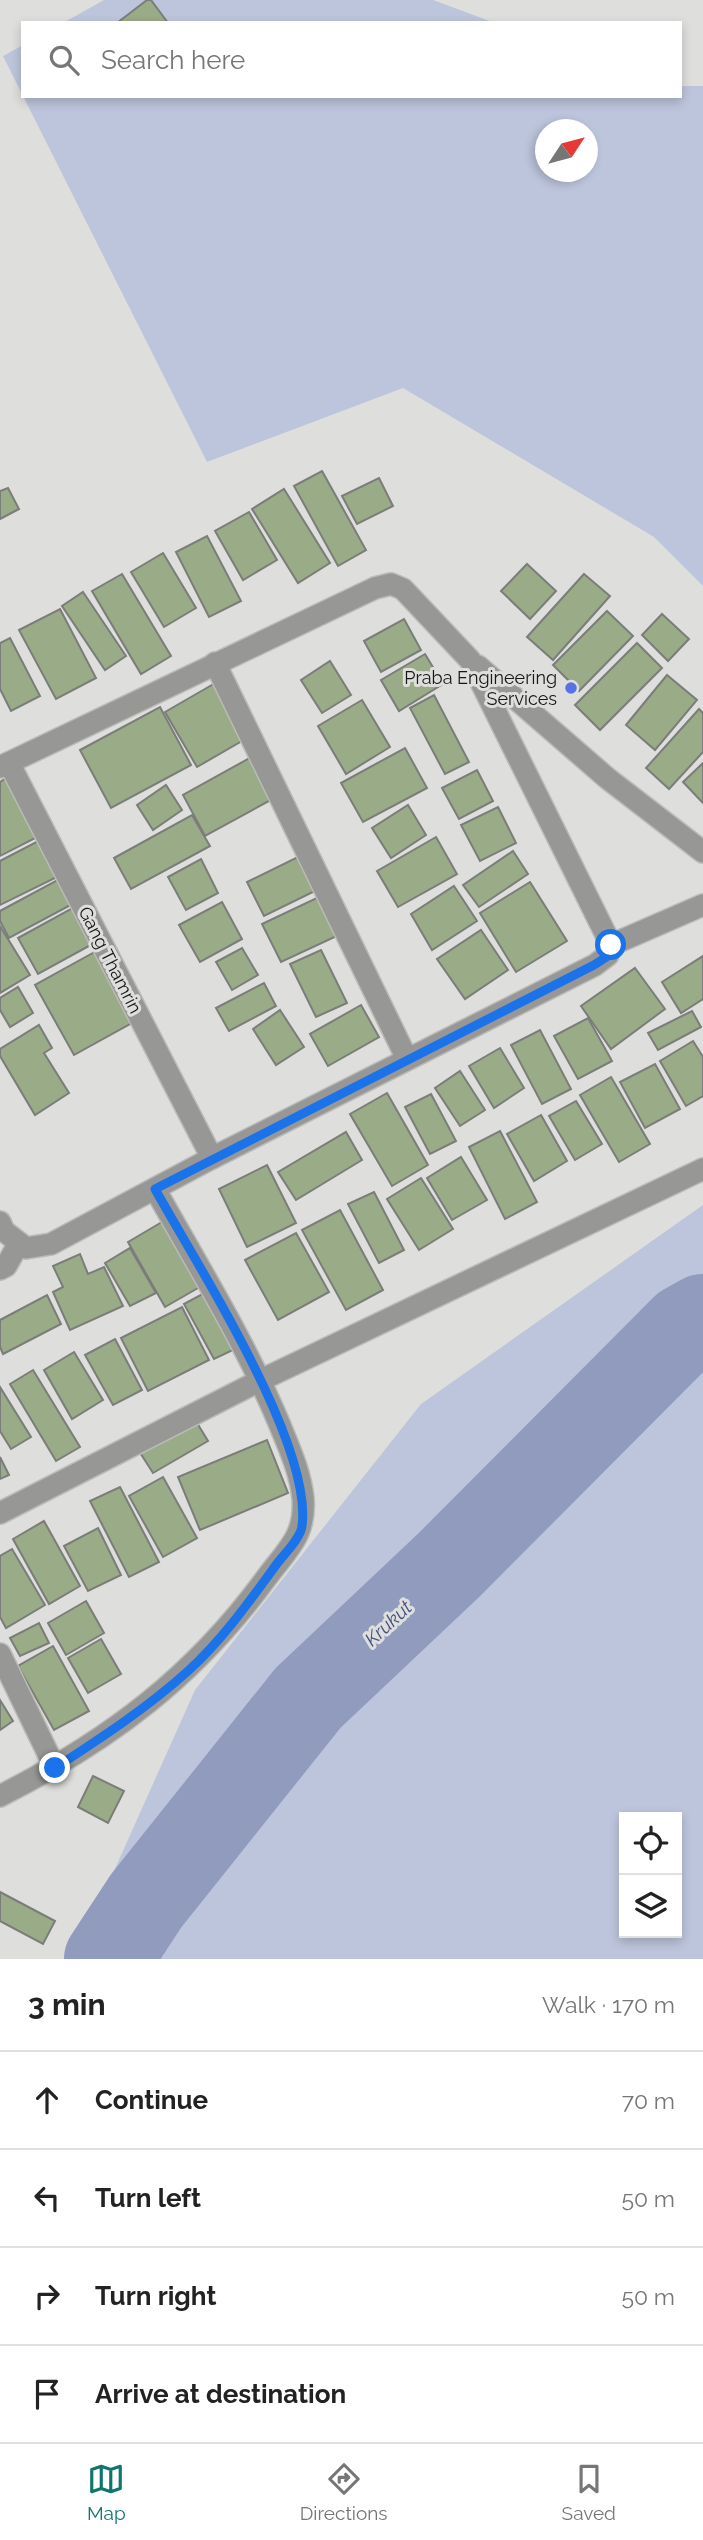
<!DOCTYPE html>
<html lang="en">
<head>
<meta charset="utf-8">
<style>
  :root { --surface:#fff; --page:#f2f2f2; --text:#222; --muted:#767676; --line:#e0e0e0; --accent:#0f766e }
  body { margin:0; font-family:Raleway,sans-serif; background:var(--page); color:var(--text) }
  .controls { position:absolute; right:21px; bottom:21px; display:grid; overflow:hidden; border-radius:0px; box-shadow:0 4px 10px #0003 }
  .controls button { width:63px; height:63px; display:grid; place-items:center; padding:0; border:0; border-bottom:2px solid var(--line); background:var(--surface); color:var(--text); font:35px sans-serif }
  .compass { position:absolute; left:535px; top:119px; width:63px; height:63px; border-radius:50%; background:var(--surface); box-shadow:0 4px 10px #0003; rotate:54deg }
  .stop { position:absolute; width:21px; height:21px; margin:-16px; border:5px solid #1a73e8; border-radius:50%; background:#fff }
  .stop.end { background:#1a73e8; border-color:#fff; box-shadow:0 2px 7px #0008 }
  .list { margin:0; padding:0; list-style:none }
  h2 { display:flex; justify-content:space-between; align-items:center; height:91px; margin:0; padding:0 28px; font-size:30px }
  h2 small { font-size:23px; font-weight:400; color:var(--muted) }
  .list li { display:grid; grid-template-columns:46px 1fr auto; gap:21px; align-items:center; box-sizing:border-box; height:98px; padding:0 28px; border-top:2px solid var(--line) }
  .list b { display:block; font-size:26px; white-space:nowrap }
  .list em { font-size:23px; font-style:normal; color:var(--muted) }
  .icon { flex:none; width:38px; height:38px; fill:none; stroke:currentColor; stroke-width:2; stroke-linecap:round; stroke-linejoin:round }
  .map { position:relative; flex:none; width:703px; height:1959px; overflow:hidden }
  .search { position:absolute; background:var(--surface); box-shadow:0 4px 10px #0003; left:21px; right:21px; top:21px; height:77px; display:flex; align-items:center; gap:18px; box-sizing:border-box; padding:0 24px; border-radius:0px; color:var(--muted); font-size:26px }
  .sheet { height:483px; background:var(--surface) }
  nav { display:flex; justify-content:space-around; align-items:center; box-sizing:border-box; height:98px; border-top:2px solid var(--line); background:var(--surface); font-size:19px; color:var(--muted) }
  nav a { display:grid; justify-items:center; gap:4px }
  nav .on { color:var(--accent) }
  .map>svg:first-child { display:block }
  .green { fill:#bdc5dc; fill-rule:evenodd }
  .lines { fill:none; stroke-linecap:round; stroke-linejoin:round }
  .river { stroke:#909bbe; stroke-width:88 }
  .building { fill:#9aab87; stroke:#7b7d7a; stroke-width:2 }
  .minor-casing { stroke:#babbb8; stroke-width:24 }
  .minor { stroke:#979796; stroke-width:21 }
  .route { stroke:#1a73e8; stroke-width:9 }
  .poi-dot { fill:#5a70e7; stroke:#dedfdc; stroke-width:2.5 }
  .labels { text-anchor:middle; stroke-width:6; stroke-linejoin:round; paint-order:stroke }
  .poi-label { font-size:18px; fill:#161716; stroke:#dedfdc; text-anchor:end }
  .street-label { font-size:18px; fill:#161716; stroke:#dedfdc }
  .water-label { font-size:19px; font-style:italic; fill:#434f81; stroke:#dedfdc }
</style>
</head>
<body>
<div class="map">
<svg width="703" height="1959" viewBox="0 0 703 1959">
  <rect width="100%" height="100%" fill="#dedfdc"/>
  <g class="green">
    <polygon points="104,0 433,0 495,23 63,23"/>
    <polygon points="23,45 23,96 3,56"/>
    <path d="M680 86H703V586L654 537 403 388 207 462 23 96H680ZM546 130H588V172H546Z"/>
    <path d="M703 1205V1959H122L92 1920 195 1690 421 1404ZM624 1817H677V1933H624Z"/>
  </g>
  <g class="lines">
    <polyline class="river" points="108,1959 146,1901 308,1698 449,1565 685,1328 703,1318"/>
  </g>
  <g class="building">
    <polygon points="147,0 151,0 168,23 117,23"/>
    <polygon points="322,471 366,550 338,566 294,486"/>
    <polygon points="379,478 393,506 357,524 342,496"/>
    <polygon points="8,488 19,509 0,519 0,491"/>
    <polygon points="284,489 330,563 298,583 252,509"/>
    <polygon points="249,512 277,560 243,580 215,531"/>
    <polygon points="207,536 241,601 209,617 176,552"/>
    <polygon points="163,553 196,608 164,627 131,572"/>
    <polygon points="527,564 556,591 530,619 501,591"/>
    <polygon points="122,574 171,656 141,674 92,591"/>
    <polygon points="584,574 610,596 553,660 527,637"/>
    <polygon points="83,592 126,656 105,670 62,606"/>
    <polygon points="60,609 96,678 56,699 19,630"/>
    <polygon points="607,611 633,636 579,691 553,665"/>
    <polygon points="662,614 689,639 668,661 642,635"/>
    <polygon points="404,619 421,650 381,672 364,641"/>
    <polygon points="10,638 40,696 11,711 0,689 0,643"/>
    <polygon points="637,643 662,668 600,730 575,705"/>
    <polygon points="425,654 443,684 399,711 381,680"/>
    <polygon points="330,661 351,695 322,713 301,680"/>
    <polygon points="667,675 697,700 655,750 626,725"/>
    <polygon points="217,682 249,737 197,767 165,712"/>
    <polygon points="434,695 469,762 445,774 410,708"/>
    <polygon points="362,700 390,747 346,774 318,726"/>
    <polygon points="160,707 191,765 111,808 80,750"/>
    <polygon points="699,709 703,713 703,752 669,789 646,768"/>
    <polygon points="405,748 427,788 363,822 341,783"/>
    <polygon points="255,755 278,796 205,836 183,795"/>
    <polygon points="703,763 703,803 683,782"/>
    <polygon points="477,770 493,801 459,819 442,788"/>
    <polygon points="12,775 43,834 0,856 0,782"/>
    <polygon points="166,785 182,810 153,830 137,805"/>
    <polygon points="408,805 426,835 391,858 372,828"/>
    <polygon points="498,807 516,843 480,861 461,825"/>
    <polygon points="192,815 210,846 131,889 114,858"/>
    <polygon points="436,837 457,874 398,907 377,871"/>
    <polygon points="44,838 63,874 0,905 0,861"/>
    <polygon points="513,851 528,874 479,907 463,885"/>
    <polygon points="304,854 321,888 264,916 247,882"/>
    <polygon points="201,859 218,893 186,910 168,877"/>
    <polygon points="65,876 78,901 9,938 0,921 0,911"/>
    <polygon points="530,882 567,941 516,972 480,913"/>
    <polygon points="454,886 477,921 432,950 411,914"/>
    <polygon points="323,895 341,934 281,962 262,924"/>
    <polygon points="222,902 242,939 200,962 179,925"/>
    <polygon points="78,905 98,941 38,974 18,938"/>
    <polygon points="0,926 30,975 0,993"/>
    <polygon points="481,930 508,970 465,999 437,959"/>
    <polygon points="242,948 258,975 232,990 216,962"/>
    <polygon points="100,949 139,1019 74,1055 35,985"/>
    <polygon points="321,950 347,1003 316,1017 290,964"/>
    <polygon points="703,956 703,999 681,1013 662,982"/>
    <polygon points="635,968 665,1009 611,1049 581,1006"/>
    <polygon points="264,983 276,1006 229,1031 216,1008"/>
    <polygon points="18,987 33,1013 10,1027 0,1010 0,998"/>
    <polygon points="361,1005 379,1037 328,1066 310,1034"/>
    <polygon points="280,1010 304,1047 276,1065 253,1029"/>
    <polygon points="692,1011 701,1027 658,1050 648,1033"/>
    <polygon points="588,1018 612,1061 578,1079 554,1036"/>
    <polygon points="39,1025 52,1048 44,1053 69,1093 35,1115 0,1056 0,1049"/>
    <polygon points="540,1030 571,1089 542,1104 511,1045"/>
    <polygon points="693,1041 703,1057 703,1096 686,1106 660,1061"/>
    <polygon points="500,1048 524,1088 494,1108 469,1066"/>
    <polygon points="655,1064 680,1109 645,1128 620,1082"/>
    <polygon points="460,1071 485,1110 460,1126 435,1088"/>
    <polygon points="611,1077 650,1144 619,1162 580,1095"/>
    <polygon points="387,1093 428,1165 392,1186 350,1114"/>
    <polygon points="431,1094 456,1141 430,1154 405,1107"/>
    <polygon points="576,1101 602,1144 575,1160 549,1116"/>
    <polygon points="541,1115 567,1161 534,1181 507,1134"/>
    <polygon points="500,1131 537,1202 505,1219 469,1147"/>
    <polygon points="346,1132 362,1160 296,1200 278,1172"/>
    <polygon points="461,1157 487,1200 452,1220 427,1178"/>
    <polygon points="267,1165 296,1223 247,1247 219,1189"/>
    <polygon points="421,1178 453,1229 419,1250 387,1199"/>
    <polygon points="374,1192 404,1250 379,1263 348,1204"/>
    <polygon points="340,1210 383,1290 346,1310 302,1230"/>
    <polygon points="167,1219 205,1284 165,1307 128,1242"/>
    <polygon points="296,1233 329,1292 278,1320 245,1260"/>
    <polygon points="130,1248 156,1293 130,1306 105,1263"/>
    <polygon points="80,1254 88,1274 104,1267 123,1306 70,1330 53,1292 63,1287 53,1266"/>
    <polygon points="208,1291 237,1348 214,1359 184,1304"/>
    <polygon points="47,1295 61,1324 3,1354 0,1347 0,1320"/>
    <polygon points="182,1307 209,1360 148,1391 121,1338"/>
    <polygon points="115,1339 142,1390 113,1405 85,1355"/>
    <polygon points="74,1352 103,1400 72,1419 44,1370"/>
    <polygon points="33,1370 80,1447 56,1461 10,1384"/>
    <polygon points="0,1387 31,1437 11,1449 0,1431"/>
    <polygon points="194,1418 208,1441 153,1473 139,1451"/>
    <polygon points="267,1440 288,1493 200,1530 178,1477"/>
    <polygon points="0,1457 9,1475 0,1479"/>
    <polygon points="163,1477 197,1538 163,1557 129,1496"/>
    <polygon points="120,1487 159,1562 129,1577 90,1501"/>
    <polygon points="44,1521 80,1586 49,1604 13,1539"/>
    <polygon points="98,1528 121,1575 88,1591 64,1546"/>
    <polygon points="12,1549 45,1605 6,1628 0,1617 0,1556"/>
    <polygon points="86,1601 104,1633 66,1655 48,1623"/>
    <polygon points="39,1623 49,1643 20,1656 10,1638"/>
    <polygon points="101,1639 121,1674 88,1693 68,1658"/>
    <polygon points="53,1646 89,1711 54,1730 18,1666"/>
    <polygon points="0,1700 13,1721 0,1730"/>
    <polygon points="93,1776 124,1791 108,1823 78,1807"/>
    <polygon points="0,1892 55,1921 43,1944 0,1921"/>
  </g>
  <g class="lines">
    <g class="minor-casing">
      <g id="minor">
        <polyline points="215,663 407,1059"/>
        <polyline points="478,666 607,778 703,852"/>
        <polyline points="9,763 212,1158"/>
        <polyline points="0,767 375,588 391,584 403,589 470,660 611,945 608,955 595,965 212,1158 51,1244 26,1248 4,1231 0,1222"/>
        <polyline points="611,945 703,905"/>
        <polyline points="0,1269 6,1266 19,1243"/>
        <polyline points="0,1513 261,1380 703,1169"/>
        <polyline points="0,1654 55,1768"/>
        <path d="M0 1796C110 1740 194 1677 267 1577 288 1549 306 1535 303 1498 300 1471 289 1448 279 1423 245 1342 198 1266 155 1189"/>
      </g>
    </g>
    <use href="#minor" class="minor"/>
  </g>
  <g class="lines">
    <path class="route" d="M55 1768C101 1738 147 1708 188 1671 222 1640 249 1602 276 1565 284 1554 301 1538 302 1526 313 1444 197 1265 155 1189L594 965 608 956 611 945"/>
  </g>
  <circle class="poi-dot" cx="571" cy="688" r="7"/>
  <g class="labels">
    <g class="poi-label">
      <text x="557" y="684">Praba Engineering<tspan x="557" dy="21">Services</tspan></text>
    </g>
    <g class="street-label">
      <text transform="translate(110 960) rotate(63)" y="6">Gang Thamrin</text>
    </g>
    <g class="water-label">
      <text transform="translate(388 1623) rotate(-43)" y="7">Krukut</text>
    </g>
  </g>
</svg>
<div class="controls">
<button><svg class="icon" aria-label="locate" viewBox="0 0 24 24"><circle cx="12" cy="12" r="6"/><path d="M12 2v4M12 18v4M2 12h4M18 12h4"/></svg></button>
<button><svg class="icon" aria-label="layers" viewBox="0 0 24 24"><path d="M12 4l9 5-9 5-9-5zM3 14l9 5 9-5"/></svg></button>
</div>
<svg class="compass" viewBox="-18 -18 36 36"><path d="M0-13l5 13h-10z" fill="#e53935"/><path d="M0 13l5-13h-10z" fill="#767676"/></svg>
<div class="stop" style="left:611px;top:945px"></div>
<div class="stop end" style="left:55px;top:1768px"></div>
<div class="search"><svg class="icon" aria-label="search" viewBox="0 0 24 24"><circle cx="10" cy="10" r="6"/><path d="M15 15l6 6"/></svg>Search here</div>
</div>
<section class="sheet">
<h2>3 min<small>Walk · 170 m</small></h2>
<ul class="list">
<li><svg class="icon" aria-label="ahead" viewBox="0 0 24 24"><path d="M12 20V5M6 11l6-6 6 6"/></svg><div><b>Continue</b></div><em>70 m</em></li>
<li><svg class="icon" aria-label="left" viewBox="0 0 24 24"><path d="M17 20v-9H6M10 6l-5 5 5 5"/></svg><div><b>Turn left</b></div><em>50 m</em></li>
<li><svg class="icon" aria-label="right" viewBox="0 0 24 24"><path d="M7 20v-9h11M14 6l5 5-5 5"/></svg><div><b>Turn right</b></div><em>50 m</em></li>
<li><svg class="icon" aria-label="arrive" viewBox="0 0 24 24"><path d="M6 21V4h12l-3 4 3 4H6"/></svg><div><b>Arrive at destination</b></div></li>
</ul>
</section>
<nav>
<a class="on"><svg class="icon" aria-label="map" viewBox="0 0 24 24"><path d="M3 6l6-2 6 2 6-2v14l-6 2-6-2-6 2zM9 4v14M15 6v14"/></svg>Map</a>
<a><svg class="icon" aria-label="directions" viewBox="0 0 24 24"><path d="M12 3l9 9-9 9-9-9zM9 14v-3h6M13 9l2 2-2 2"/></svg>Directions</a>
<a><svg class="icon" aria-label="saved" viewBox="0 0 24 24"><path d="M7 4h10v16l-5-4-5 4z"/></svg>Saved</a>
</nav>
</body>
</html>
